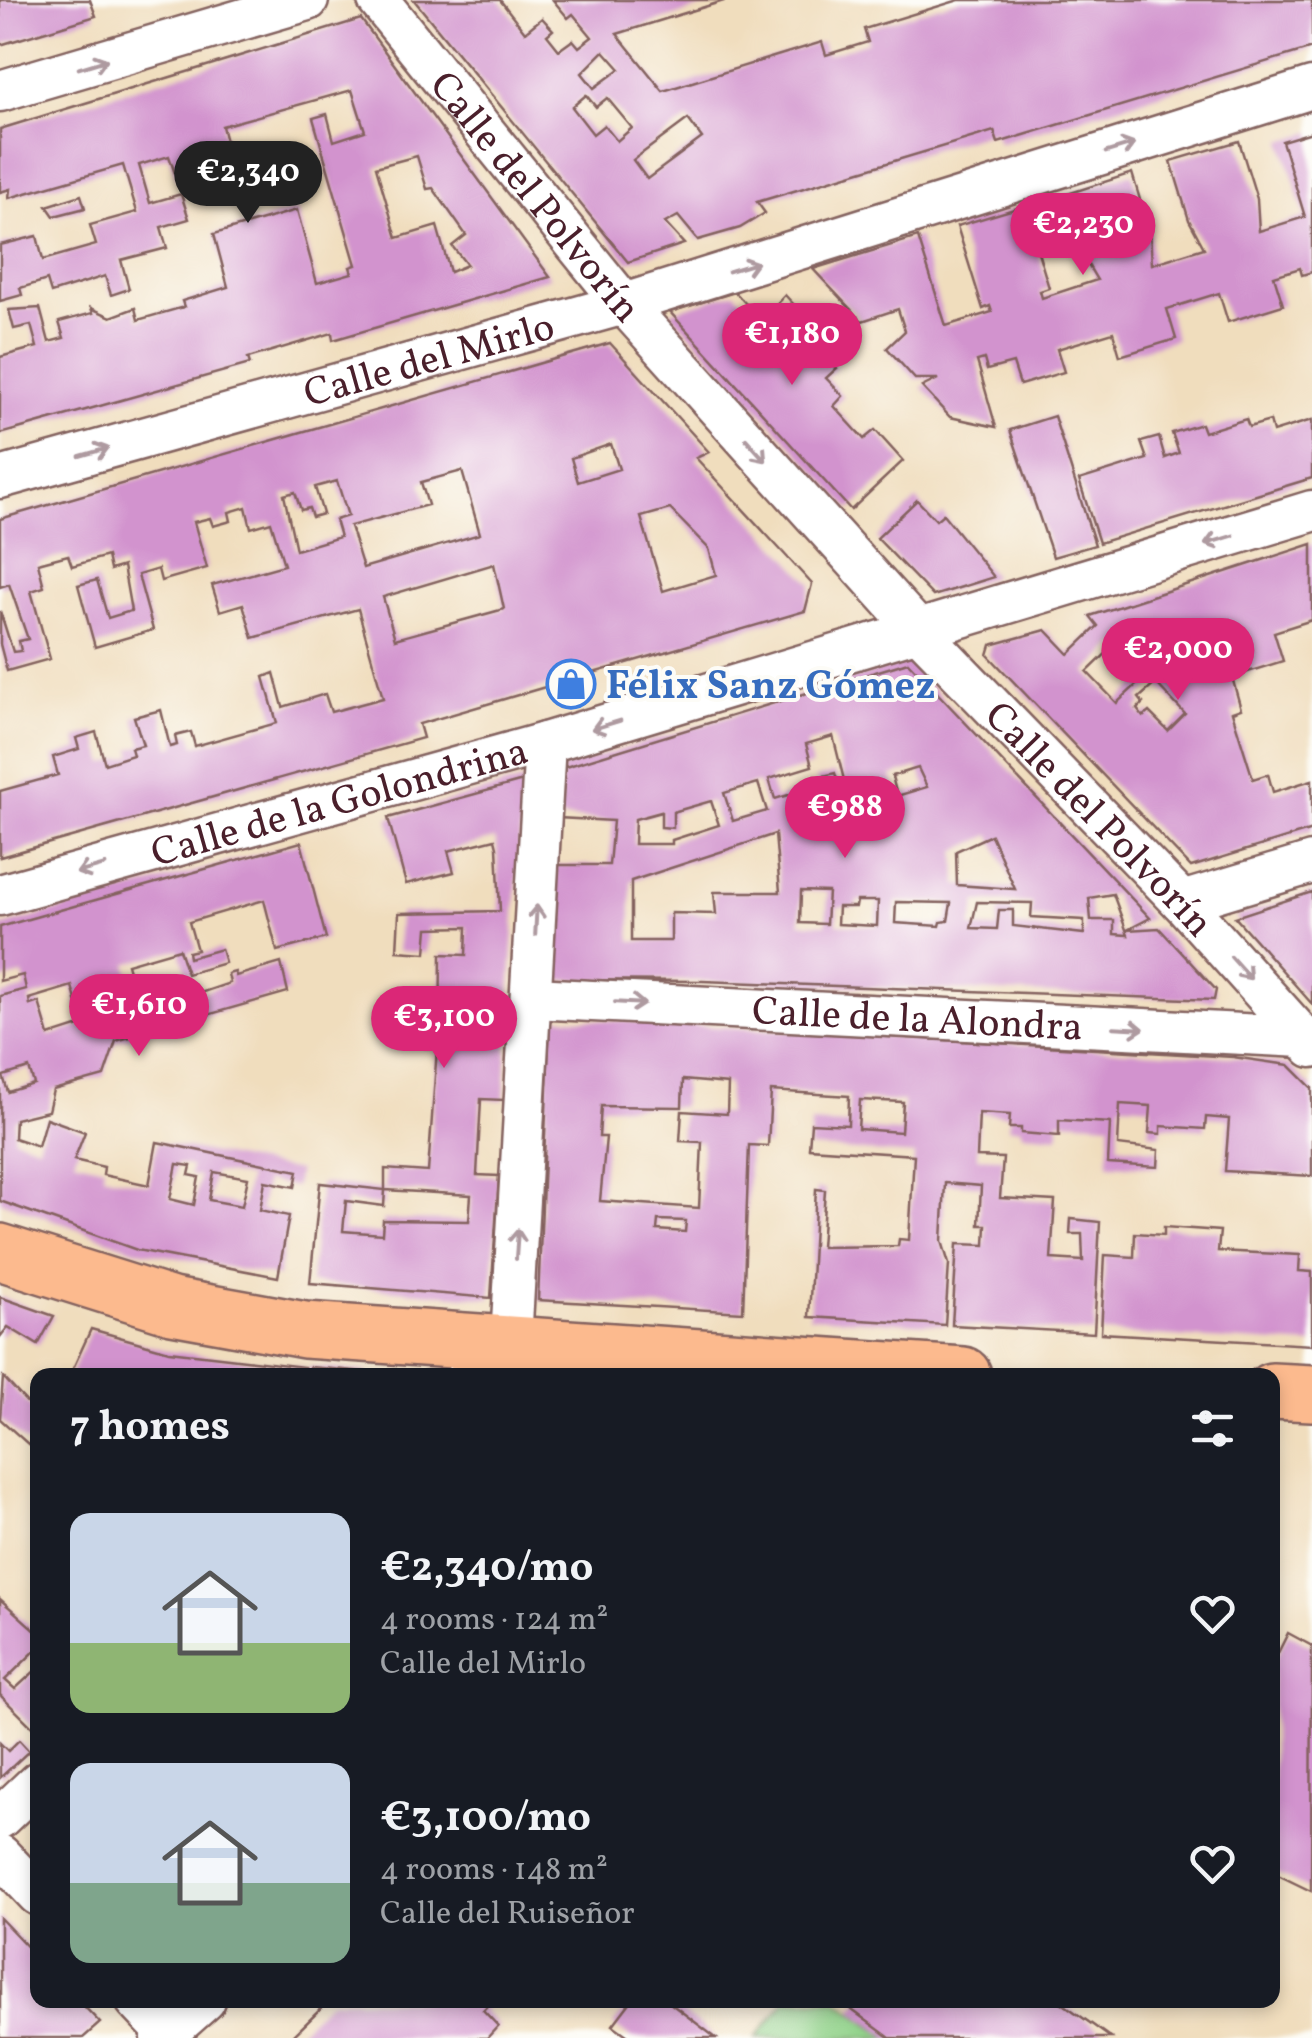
<!DOCTYPE html>
<html lang="en">
<head>
<meta charset="utf-8">
<style>
  body { margin:0; font-family:Vollkorn,serif; background:#242831; color:#f1f3f6; height:100vh; display:flex; flex-direction:column; font-size:38px; white-space:nowrap }
  * { box-sizing:border-box; margin:0 }
  p { font-size:32px; color:#9ea1a6 }
  .icon { flex:none; width:55px; height:55px; fill:none; stroke:currentColor; stroke-width:2; stroke-linecap:round; stroke-linejoin:round }
  .map { position:relative; flex:1; overflow:hidden }
  .side { position:absolute; left:30px; top:1368px; width:1250px; height:640px; display:flex; flex-direction:column; background:#171b24; border-radius:20px; box-shadow:0 5px 15px #0003 }
  .side>* { flex:none }
  .price { position:absolute; translate:-50% -85px; padding:0 22px; border-radius:35px; background:#db2777; color:#fff; font-size:32px; line-height:65px; filter:drop-shadow(0 2px 5px #0008) }
  .price::after { content:''; position:absolute; left:50%; top:60px; width:30px; height:22px; margin-left:-15px; background:inherit; clip-path:polygon(0 0,100% 0,50% 100%) }
  .price.current { background:#222; color:#fff }
  ul { padding:0; list-style:none }
  li { display:flex; align-items:center; gap:30px; height:250px; padding:0 40px }
  li span { display:grid; place-items:center; flex:none; width:280px; height:200px; border-radius:20px; color:#555 }
  li>.icon { margin-inline-start:auto }
  span .icon { width:120px; height:120px; fill:#fffc; stroke-width:1 }
  li b { font-size:42px }
  h2 { display:flex; justify-content:space-between; align-items:center; height:120px; padding:0 40px; font-size:42px }
  .map>svg:first-child { display:block }
  .pitch { fill:#8fd188; stroke:#6c785a; stroke-width:2.5 }
  .building { fill:#d293ce; fill-rule:evenodd }
  .lines { fill:none; stroke-linecap:round; stroke-linejoin:round }
  .street-casing { stroke:#84625e; stroke-width:45 }
  .primary-casing { stroke:#84625e; stroke-width:60 }
  .street { stroke:#fff; stroke-width:40 }
  .primary { stroke:#fcba8e; stroke-width:55 }
  .oneway { stroke:#ae9aa0 }
  .labels { text-anchor:middle; stroke-width:8; stroke-linejoin:round; paint-order:stroke }
  .street-label { font-size:40px; fill:#4a1f2b; stroke:#fdfcf7 }
  .shop-label { font-size:40px; font-weight:bold; fill:#366cbe; stroke:#fdfcf7; text-anchor:start }
</style>
</head>
<body>
<div class="map">
<svg width="1312" height="2038" viewBox="0 0 1312 2038">
  <rect width="100%" height="100%" fill="#fdfcf7"/>
  <filter id="ink" filterUnits="userSpaceOnUse"><feTurbulence type="fractalNoise" baseFrequency=".01" numOctaves="2"/><feDisplacementMap in="SourceGraphic" scale="20" xChannelSelector="R" yChannelSelector="G"/><feConvolveMatrix kernelMatrix="1 2 1 2 8 2 1 2 1" color-interpolation-filters="sRGB"/></filter>
  <filter id="wash" filterUnits="userSpaceOnUse"><feTurbulence type="fractalNoise" baseFrequency=".0048" numOctaves="4" result="noise"/><feDisplacementMap in="SourceGraphic" scale="40" xChannelSelector="R" yChannelSelector="G"/><feGaussianBlur stdDeviation="2.25" result="paint"/><feColorMatrix in="noise" values="0 0 0 0 0 0 0 0 0 0 0 0 0 0 0 0 0 1.4 0 .05"/><feComposite in="paint" operator="in"/></filter>
  <g filter="url(#wash)">
    <rect width="100%" height="100%" fill="#f0ddbd"/>
    <path class="pitch" d="M786 2000H837L890 2038H756Z"/>
    <g id="blocks">
      <g class="building">
        <path d="M0 0H90L96 16 0 45Z"/>
        <path d="M414 0H500L525 32 542 18 553 30 547 35 559 50 573 40 579 47 592 37 573 14 568 18 553 0H727L617 34 663 91 822 42 826 55 868 42 864 29 959 0H1312V48L998 143 994 131 757 202 765 213 740 228 698 240 678 216 665 223 684 244 628 262ZM604 51 620 69 594 88 582 73ZM586 95 596 107 607 98 632 128 617 141 604 125 593 134 572 107ZM688 119 702 138 647 179 633 160Z"/>
        <path d="M361 19 550 277 333 340 332 333 248 358 250 364 0 434V357L37 347 31 325 14 329 9 310 40 308 49 342 64 338 59 322 93 313 91 308 111 317 135 308 138 320 184 307 182 301 228 287 214 234 297 210 317 283 352 273 350 267 356 265 313 118 327 114 334 141 365 131 352 90 222 126 228 150 218 153 223 168 178 182 169 156 139 165 150 203 181 194 189 219 161 227 167 248 121 260 129 289 111 295 105 276 51 293 47 280 20 288 22 295 0 301V245L37 236 43 260 96 245 90 225 137 212 123 165 9 198 10 189 0 192V129ZM417 156 427 189 433 188 466 235 452 246 467 265 450 272 437 226 397 238 376 167Z"/>
        <path d="M1312 132V272L1302 275 1300 268 1274 276 1283 305 1228 322 1219 293 1167 309 1176 339 1120 356 1113 332 1057 349 1064 372 1020 385 1013 363 987 370 984 359 977 361 996 427 950 417 922 387 938 379H915L887 348 905 331 898 309 862 321 813 269 918 237 946 326 992 312 990 306 983 309 957 226 1024 206 1049 288 1040 291 1042 298 1097 280 1081 253 1064 195 1132 173 1150 233 1152 264 1204 248 1189 220 1171 161 1239 141 1257 199 1259 231 1305 217 1282 141Z"/>
        <path d="M269 160 279 194 234 206 223 171Z"/>
        <path d="M81 195 85 208 54 216 47 206Z"/>
        <path d="M735 292 761 320 785 295 832 346 829 358 837 368 826 378 843 396 834 406 864 439 875 430 903 461 851 510 670 312Z"/>
        <path d="M610 343 709 452 696 458 812 584 805 611 419 724 423 738 0 857V791L58 775 53 757 79 749 76 738 96 732 105 764 133 755 131 748 143 745 134 717 161 710 170 747 177 745 175 736 191 732 195 746 277 723 264 677 274 673 283 707 325 694 331 712 383 698 358 609 253 638 243 604 220 611 212 585 284 565 271 522 251 528 246 507 229 512 231 521 213 526 210 518 194 522 207 568 161 581 158 569 138 575 153 630 95 647 78 585 97 580 108 618 131 611 123 566 110 570 107 556 72 566 68 555 38 563 44 587 31 591 50 659 7 671 0 644V611L13 652 21 651 19 641 28 639 9 584 0 587V519ZM611 444 619 469 578 482 571 458ZM462 471 480 534 363 568 350 526 428 505 421 482ZM337 481 348 516 335 520 340 537 296 550 284 495 295 492 301 510 309 508 312 517 323 514 315 487ZM670 509 709 549 716 575 663 591 641 517ZM494 564 504 609 395 639 383 597Z"/>
        <path d="M1054 416 1095 545 1053 557 1010 430Z"/>
        <path d="M1246 419 1249 427 1270 421 1273 432 1312 420V478L1099 543 1079 480 1147 459 1141 442 1159 437 1165 458 1179 453 1172 433 1201 424 1204 432Z"/>
        <path d="M917 500 936 520 943 514 994 577 933 596 877 538Z"/>
        <path d="M1312 544V620L1274 632 1283 661 1232 677 1241 709 1232 712 1253 779 1268 774 1273 792 1312 780V830L1191 867 988 655 991 645 1046 630 1069 654 1098 626 1090 616ZM1118 642 1148 674 1117 703 1087 672ZM1156 683 1185 714 1168 731 1149 712 1143 717 1137 709 1143 703 1139 698Z"/>
        <path d="M908 662 1150 918 1127 930 1159 928 1216 990 1214 1000 702 981 552 980 555 865H609L613 821 558 818 562 768ZM833 736 849 800 844 802 835 773 816 778 818 786 775 799 769 779 812 766 806 744ZM918 768 927 787 897 796 892 776ZM758 783 767 811 733 821 724 793ZM711 801 719 825 672 840V844H634L635 819 661 812V827L673 828V812ZM775 834 780 892H714L716 914 671 913V941H631V881ZM991 835 1015 889 957 885 956 851ZM801 891 828 892 826 924 800 923ZM1113 894 1128 935 1114 934V920H1091L1089 898ZM857 901H878L877 926 837 924 838 907H856ZM896 902 951 903 948 921 941 922 940 926 895 923ZM977 902 1032 903 1031 917 1084 920V934L1013 926V910H999L997 929 971 928Z"/>
        <path d="M523 781 504 1100 481 1099 477 1175 499 1176 491 1298 310 1283 320 1183 385 1190 384 1206 346 1201 343 1231 382 1234 383 1220 469 1221 471 1195 385 1190V1169L428 1172 437 1048H425V1040L440 1041 441 954 466 955 467 927 428 928 426 953 397 951 399 913 500 911 497 847 495 839 448 851 454 872 406 884 388 818Z"/>
        <path d="M301 842 326 938 277 951 264 900 189 922 197 950 188 952 189 958 221 949 225 963 187 974 179 949 127 964 141 1013 230 983 228 974 235 972 236 976 281 963 288 992 116 1041 104 1076 53 1090 48 1111 15 1119 14 1138 38 1146 46 1118 85 1132 74 1160 104 1167 103 1175 149 1185 157 1142 298 1171 295 1187 265 1181 260 1210 289 1216 278 1277 137 1250 0 1201V996L26 989 23 975 0 981V927ZM72 986 83 1025 49 1036 39 1002 30 1005 29 999ZM29 1068 34 1084 8 1092 3 1076ZM177 1164 191 1166 189 1175 199 1177 194 1205 170 1199ZM214 1172 248 1178 242 1206 209 1200Z"/>
        <path d="M1312 892V1004L1235 917Z"/>
        <path d="M550 1017 1233 1057 1289 1065 1312 1088V1176L1225 1171 1229 1119 1206 1117 1205 1129 1161 1126V1134L1149 1133 1151 1106 1120 1104 1118 1145 1159 1150 1158 1167 1108 1164 1110 1123 1059 1120V1136L1021 1133V1128H1009L1010 1115 979 1113 977 1157 1003 1158 1000 1198 1055 1201 1051 1259 1083 1261 1082 1234H1070L1071 1219 1100 1222 1094 1333 952 1325 957 1244 985 1245 986 1225H979L981 1186 945 1183 942 1241 949 1264 945 1325 809 1317 816 1189 825 1190 821 1247 898 1246 899 1239 909 1240 914 1155 809 1148 811 1123 848 1125 849 1096 771 1091 768 1146 749 1145 743 1312 538 1300ZM683 1080 728 1084 727 1114 682 1111 680 1141 702 1142 699 1208 600 1201 606 1137H599L601 1106 682 1107ZM860 1100 903 1102 901 1132 858 1129ZM658 1220 686 1221 685 1232 657 1230Z"/>
        <path d="M1164 1227 1220 1231 1218 1251 1300 1255 1299 1271 1312 1272V1345L1101 1333 1105 1255 1134 1257 1135 1233 1164 1235Z"/>
        <path d="M0 1297 54 1316 38 1345 8 1327 0 1337Z"/>
        <path d="M91 1329 169 1351 304 1367 301 1375H70Z"/>
        <path d="M309 1367 366 1372V1375H305Z"/>
        <path d="M3 1377 34 1410 38 1408V1453L0 1419Z"/>
        <path d="M0 1599 38 1633V1648L5 1680 15 1689 38 1668V1733L0 1695Z"/>
        <path d="M1288 1633 1312 1646 1311 1891 1272 1872V1665Z"/>
        <path d="M19 1740 29 1751 0 1778V1743L8 1751Z"/>
        <path d="M0 1918 38 1958V2000H78L100 2023 83 2038H0Z"/>
        <path d="M330 2000H493L483 2010 498 2026 487 2038H291Z"/>
        <path d="M632 2000H666L716 2038H631L613 2025Z"/>
        <path d="M860 2000H1058L1111 2038H890L852 2010Z"/>
      </g>
    </g>
  </g>
  <g filter="url(#ink)">
    <use href="#blocks" fill-opacity="0" stroke="#84625e" stroke-width="2.5"/>
    <g class="lines">
      <g class="street-casing">
        <g id="street">
          <path id="s1" d="M378 0 624 304 919 631 1182 902 1312 1047"/>
          <path d="M0 91 308 0"/>
          <path id="s2" d="M0 478 624 304 1312 88"/>
          <path id="s3" d="M0 895 545 743 1312 511"/>
          <path d="M1182 902 1312 863"/>
          <path id="s4" d="M533 998 1303 1037"/>
          <path d="M467 1375 511 1341 545 743"/>
          <path d="M0 1818 38 1782"/>
          <path d="M0 1855 38 1895"/>
          <path d="M136 2000 167 2033"/>
          <path d="M162 2038 205 2000"/>
        </g>
      </g>
      <g class="primary-casing">
        <g id="primary">
          <path d="M0 1252 172 1306 305 1330 963 1375"/>
          <path d="M1272 1391 1312 1393"/>
        </g>
      </g>
      <use href="#street" class="street"/>
      <use href="#primary" class="primary"/>
    </g>
    <defs><path id="oneway-shaft" d="M-6 0H5M1.5-3L5.5 0L1.5 3" fill="none" stroke-width="1.6" stroke-linecap="round" stroke-linejoin="round" transform="scale(2.5)"/></defs>
    <g class="oneway">
      <use href="#oneway-shaft" transform="translate(93 64) rotate(-17)"/>
      <use href="#oneway-shaft" transform="translate(1120 148) rotate(-17)"/>
      <use href="#oneway-shaft" transform="translate(743 267) rotate(-17)"/>
      <use href="#oneway-shaft" transform="translate(756 450) rotate(48)"/>
      <use href="#oneway-shaft" transform="translate(94 452) rotate(-16)"/>
      <use href="#oneway-shaft" transform="translate(1219 540) rotate(163)"/>
      <use href="#oneway-shaft" transform="translate(606 725) rotate(163)"/>
      <use href="#oneway-shaft" transform="translate(91 869) rotate(164)"/>
      <use href="#oneway-shaft" transform="translate(536 920) rotate(-87)"/>
      <use href="#oneway-shaft" transform="translate(1241 968) rotate(48)"/>
      <use href="#oneway-shaft" transform="translate(630 1003) rotate(3)"/>
      <use href="#oneway-shaft" transform="translate(1129 1028) rotate(3)"/>
      <use href="#oneway-shaft" transform="translate(517 1244) rotate(-86)"/>
    </g>
  </g>
  <defs>
    <g id="shop-ring" transform="scale(2.5)"><circle r="9.5" fill="#fdfcf7" stroke="#3f7fe0" stroke-width="1.5"/><path d="M-5-2.5h2.3a2.7 3.5 0 0 1 5.4 0H5L5.5 6h-11ZM-1.5-2.5h3a1.5 2.3 0 0 0-3 0Z" fill="#3f7fe0"/></g>
  </defs>
  <g fill-rule="evenodd">
    <use href="#shop-ring" x="571" y="684"/>
  </g>
  <g class="labels">
    <g class="street-label">
      <text dy="14" stroke="none"><textPath href="#s1" startOffset="252">Calle del Polvorín</textPath></text>
      <text dy="14" stroke="none"><textPath href="#s2" startOffset="445">Calle del Mirlo</textPath></text>
      <text dy="14" stroke="none"><textPath href="#s3" startOffset="352">Calle de la Golondrina</textPath></text>
      <text dy="14" stroke="none"><textPath href="#s1" startOffset="1092">Calle del Polvorín</textPath></text>
      <text dy="14" stroke="none"><textPath href="#s4" startOffset="385">Calle de la Alondra</textPath></text>
    </g>
    <g class="shop-label">
      <text x="606" y="698">Félix Sanz Gómez</text>
    </g>
  </g>
</svg>
<b class="price current" style="left:248px;top:226px">€2,340</b>
<b class="price" style="left:1083px;top:278px">€2,230</b>
<b class="price" style="left:792px;top:388px">€1,180</b>
<b class="price" style="left:1178px;top:703px">€2,000</b>
<b class="price" style="left:845px;top:861px">€988</b>
<b class="price" style="left:139px;top:1059px">€1,610</b>
<b class="price" style="left:444px;top:1071px">€3,100</b>
<section class="side">
<h2>7 homes<svg class="icon" aria-label="filters" viewBox="0 0 24 24"><path d="M4 7h16M4 17h16"/><circle cx="9" cy="7" r="2"/><circle cx="15" cy="17" r="2"/></svg></h2>
<ul>
<li><span style="background:linear-gradient(#c9d6e8 65%,#8fb573 0)"><svg class="icon" aria-label="home" viewBox="0 0 24 24"><path d="M3 11l9-7 9 7M6 9v11h12V9"/></svg></span><div><b>€2,340/mo</b><p>4 rooms · 124 m²</p><p>Calle del Mirlo</p></div><svg class="icon" aria-label="heart" viewBox="0 0 24 24"><path d="M12 20l-8-8c-3-5 5-10 8-4 3-6 11-1 8 4z"/></svg></li>
<li><span style="background:linear-gradient(#c9d6e8 60%,#7fa58c 0)"><svg class="icon" aria-label="home" viewBox="0 0 24 24"><path d="M3 11l9-7 9 7M6 9v11h12V9"/></svg></span><div><b>€3,100/mo</b><p>4 rooms · 148 m²</p><p>Calle del Ruiseñor</p></div><svg class="icon" aria-label="heart" viewBox="0 0 24 24"><path d="M12 20l-8-8c-3-5 5-10 8-4 3-6 11-1 8 4z"/></svg></li>
</ul>
</section>
</div>
</body>
</html>
